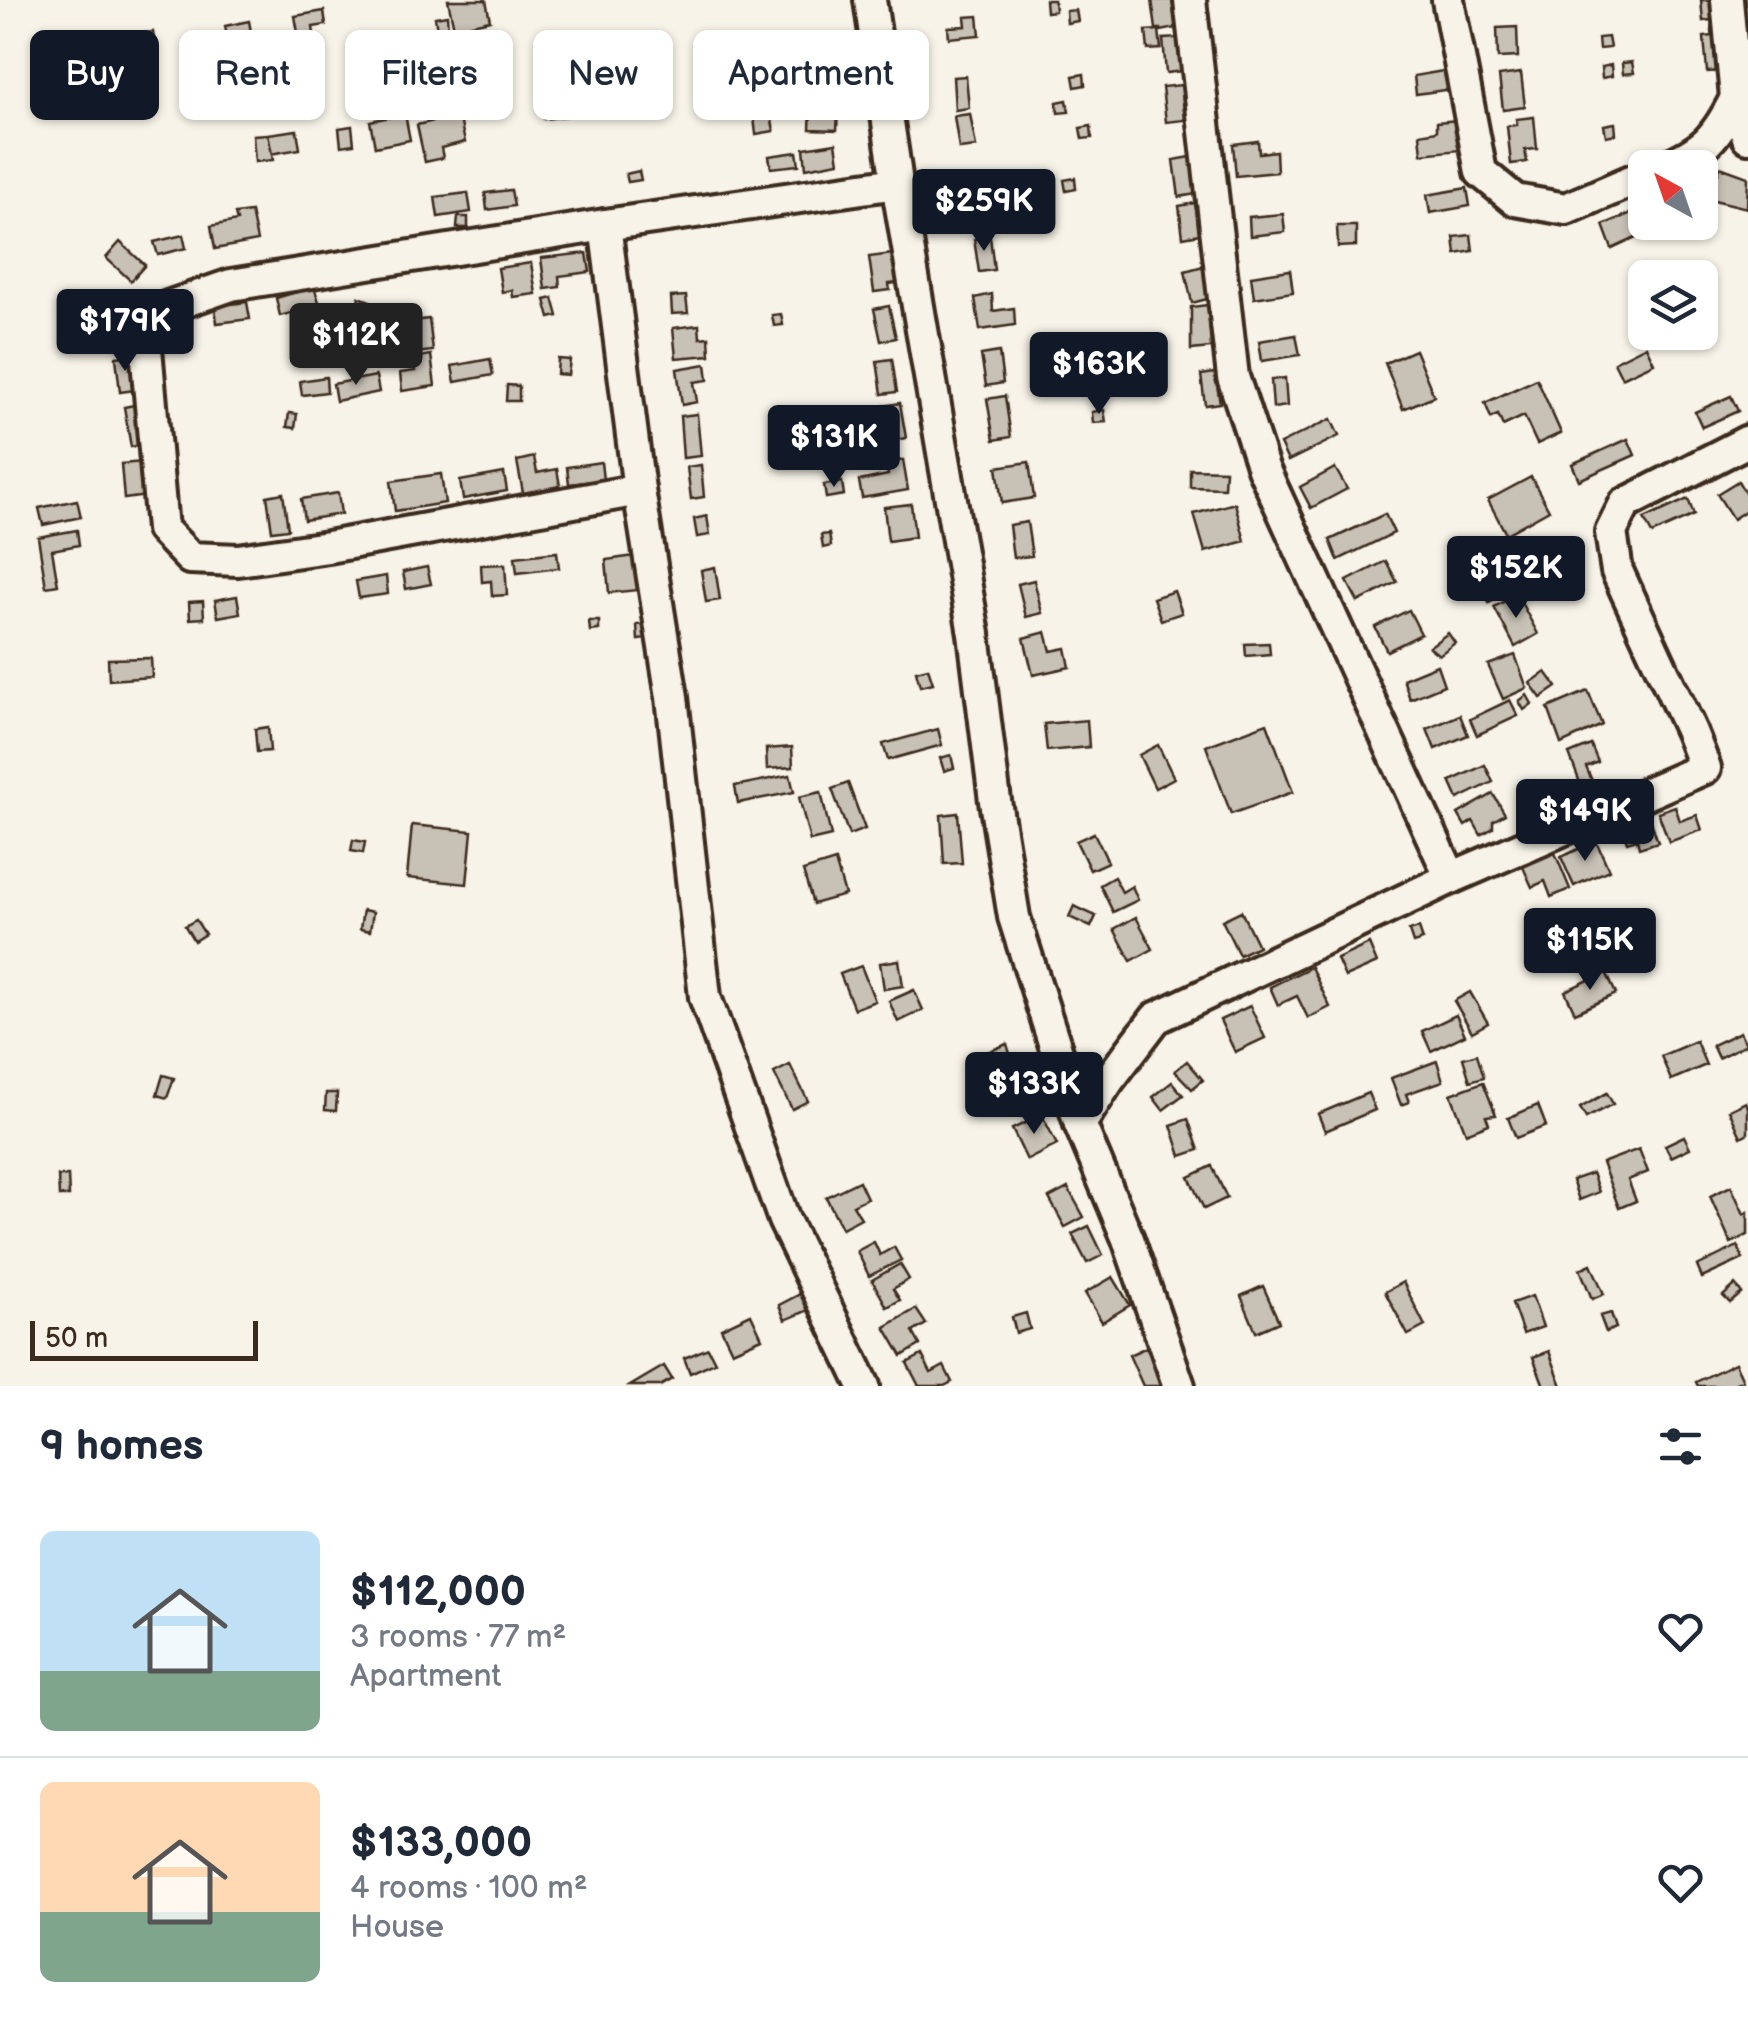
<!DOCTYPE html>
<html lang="en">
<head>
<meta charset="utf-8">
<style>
  body { margin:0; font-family:"Balsamiq Sans",sans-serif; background:#f6f6f7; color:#1f2937; height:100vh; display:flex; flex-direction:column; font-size:38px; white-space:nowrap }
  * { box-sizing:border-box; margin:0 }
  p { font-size:32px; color:#747a83 }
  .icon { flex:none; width:55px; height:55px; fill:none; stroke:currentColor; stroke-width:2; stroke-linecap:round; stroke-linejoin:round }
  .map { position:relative; height:1386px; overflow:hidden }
  .panel { display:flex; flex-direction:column; background:#fff; flex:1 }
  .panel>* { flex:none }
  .banner { position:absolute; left:30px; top:30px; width:1000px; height:90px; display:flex; gap:20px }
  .needle { width:65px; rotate:320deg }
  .controls { position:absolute; left:1628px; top:150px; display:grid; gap:20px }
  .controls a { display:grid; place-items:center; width:90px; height:90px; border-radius:15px; background:#fff; box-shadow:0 2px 8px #0004; font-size:50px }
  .scale { position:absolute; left:30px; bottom:25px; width:228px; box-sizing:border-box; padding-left:10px; border:5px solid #3b2a1e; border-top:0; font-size:28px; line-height:35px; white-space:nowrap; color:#3b2a1e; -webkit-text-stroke:8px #f7f3e8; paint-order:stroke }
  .price { position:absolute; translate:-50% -85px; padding:0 22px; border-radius:10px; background:#111827; color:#fff; font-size:32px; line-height:65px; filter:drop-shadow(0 2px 5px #0008) }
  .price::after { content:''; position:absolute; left:50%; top:60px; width:30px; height:22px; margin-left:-15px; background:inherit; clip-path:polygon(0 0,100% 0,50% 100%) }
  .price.current { background:#222; color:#fff }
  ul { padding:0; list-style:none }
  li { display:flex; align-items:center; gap:30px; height:250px; padding:0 40px }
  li+li { border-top:2px solid #e0e1e3 }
  li span { display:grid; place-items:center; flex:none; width:280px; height:200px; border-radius:15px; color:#555 }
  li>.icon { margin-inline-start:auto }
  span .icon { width:120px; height:120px; fill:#fffc; stroke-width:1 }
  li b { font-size:42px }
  h2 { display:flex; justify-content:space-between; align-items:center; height:120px; padding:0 40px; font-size:42px }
  .tag { padding:0 35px; border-radius:15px; background:#fff; box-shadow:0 2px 8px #0004; font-size:35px; line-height:90px }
  .tag.current { background:#111827; color:#fff }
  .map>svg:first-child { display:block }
  .building { fill:#c8c1b6; stroke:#3b2a1e; stroke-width:2.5 }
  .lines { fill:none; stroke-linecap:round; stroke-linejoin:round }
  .minor-casing { stroke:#3b2a1e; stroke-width:38 }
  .minor { stroke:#f7f3e8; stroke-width:30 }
</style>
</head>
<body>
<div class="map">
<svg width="1748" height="1386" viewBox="0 0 1748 1386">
  <rect width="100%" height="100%" fill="#f7f3e8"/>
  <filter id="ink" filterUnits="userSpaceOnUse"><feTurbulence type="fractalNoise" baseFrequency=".01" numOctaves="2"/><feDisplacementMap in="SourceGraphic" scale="20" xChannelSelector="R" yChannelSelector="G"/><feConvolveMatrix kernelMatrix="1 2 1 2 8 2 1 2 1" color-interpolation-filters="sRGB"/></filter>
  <g filter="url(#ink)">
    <g class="building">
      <path d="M448 0H486L490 20 454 28Z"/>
      <path d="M1045 0H1054L1055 11 1046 12Z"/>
      <path d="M1152 0H1172L1176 28 1161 31V29H1156Z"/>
      <path d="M1701 0H1717L1719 19 1703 21Z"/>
      <path d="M1076 10 1078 21 1067 23 1066 11Z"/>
      <path d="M324 11 326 25 313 27 316 47 301 50 295 16Z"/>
      <path d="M447 15 448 28 437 30 435 17Z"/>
      <path d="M978 16 980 35 949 38 948 27 966 26 965 17Z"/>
      <path d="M249 21 254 49 230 54 225 26Z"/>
      <path d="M1517 27 1518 57 1498 58 1497 28Z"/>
      <path d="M1159 30 1161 49 1148 50 1146 31Z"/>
      <path d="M153 32 156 54 107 61 104 38Z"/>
      <path d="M1722 35 1725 71 1707 72 1704 37Z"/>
      <path d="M1608 37 1610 48 1599 49 1598 38Z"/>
      <path d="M1180 38 1183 71 1166 73 1163 39Z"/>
      <path d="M74 59 87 66 77 82 65 75Z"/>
      <path d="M1632 62 1634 73 1623 74 1622 63Z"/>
      <path d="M612 64 614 75 603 77 601 67Z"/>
      <path d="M1611 65 1612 76 1602 78 1601 67Z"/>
      <path d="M1449 70 1452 89 1416 94 1414 76Z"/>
      <path d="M1521 73 1525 107 1503 110 1499 76Z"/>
      <path d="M1084 74 1085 85 1075 87 1073 76Z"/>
      <path d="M966 76 969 108 955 110 953 77Z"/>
      <path d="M1181 85 1185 120 1166 122 1162 87Z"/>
      <path d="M573 90 575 115 544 119 541 94Z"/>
      <path d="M1067 100 1069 112 1058 113 1057 102Z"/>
      <path d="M811 108 838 109 837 130 810 129Z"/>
      <path d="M405 114 410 140 375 147 370 121Z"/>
      <path d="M970 114 976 147 959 149 954 116Z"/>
      <path d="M459 115 465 142 441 148 443 158 425 162 417 125Z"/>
      <path d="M771 115 774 131 756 134 754 118Z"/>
      <path d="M1534 117 1537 149 1525 150 1527 162 1511 164 1507 126 1517 125 1516 119Z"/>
      <path d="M1458 120 1461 150 1422 154 1420 134 1437 131V122Z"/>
      <path d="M1615 123 1616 134 1606 136 1604 125Z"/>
      <path d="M352 126 354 144 341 146 339 128Z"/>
      <path d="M1091 126 1092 138 1082 139 1080 128Z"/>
      <path d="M297 130 300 149 270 154 268 134Z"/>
      <path d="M268 134 273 160 255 162 253 135Z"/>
      <path d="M1258 141 1259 153 1276 151 1277 172 1236 176 1233 144Z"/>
      <path d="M836 143 839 162 806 168 804 148Z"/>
      <path d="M797 152 799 165 771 168 769 156Z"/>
      <path d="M1191 157 1196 194 1179 197 1174 160Z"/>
      <path d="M1720 167 1748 177 1747 208 1710 199Z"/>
      <path d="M639 171 641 180 628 182 626 174Z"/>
      <path d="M1075 178 1076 189 1066 191 1064 180Z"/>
      <path d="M984 183 987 218 968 219 965 185Z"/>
      <path d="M1467 188 1470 206 1430 213 1427 195Z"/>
      <path d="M511 190 514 206 487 210 485 193Z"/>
      <path d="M468 193 471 212 438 217 435 197Z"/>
      <path d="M1195 203 1200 234 1183 237 1179 206Z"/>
      <path d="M1641 209 1649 232 1612 249 1603 225Z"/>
      <path d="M251 212 257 241 215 249 211 226 237 221 235 214Z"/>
      <path d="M1283 214 1285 232 1250 236 1249 217Z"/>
      <path d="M458 217H468V228H457Z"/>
      <path d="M1337 226H1356V246L1338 247Z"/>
      <path d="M183 235 186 248 158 255 154 242Z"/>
      <path d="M1471 235 1473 251 1456 254 1454 237Z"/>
      <path d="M990 236 994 270 979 272 974 239Z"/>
      <path d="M120 242 145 265 131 281 106 258Z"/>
      <path d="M587 253 590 272 559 276 560 287 545 289 541 258Z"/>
      <path d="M893 254 897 283 889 284 890 290 874 292 869 257Z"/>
      <path d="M531 263 536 294 513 297 512 290 502 292 498 268Z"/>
      <path d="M1203 266 1207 299 1192 303 1185 271Z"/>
      <path d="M1290 270 1293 292 1254 298 1251 276Z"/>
      <path d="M314 287 320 305 280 316 276 298Z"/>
      <path d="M992 294 993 311 1014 308 1015 325 980 330 975 298Z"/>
      <path d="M686 296 688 313 672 314 671 297Z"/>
      <path d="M359 297 370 301 367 309 357 305Z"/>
      <path d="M553 298 558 316 550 318 545 300Z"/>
      <path d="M247 302 250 319 217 323 215 306Z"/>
      <path d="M1208 305 1211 348 1191 350V307Z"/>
      <path d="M889 306 896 338 881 341 874 309Z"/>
      <path d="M125 311 130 339 111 343 105 314Z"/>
      <path d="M781 314 783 325 774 326 772 315Z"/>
      <path d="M429 319 433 351 415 353 412 321Z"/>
      <path d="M699 325 700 338 709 337 710 355 676 358 673 328Z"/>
      <path d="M1095 334 1097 342 1085 344 1084 335Z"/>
      <path d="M1296 335 1300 355 1262 361 1259 341Z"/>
      <path d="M1115 342 1117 358 1110 359 1108 343Z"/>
      <path d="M1646 346 1654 363 1622 378 1614 362Z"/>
      <path d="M1415 350 1434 396 1403 409 1385 363Z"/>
      <path d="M999 352 1003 383 986 386 981 355Z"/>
      <path d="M130 355 135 390 120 392 116 357Z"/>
      <path d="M431 355 435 386 402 391 400 373 415 371 414 358Z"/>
      <path d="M490 359 493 375 455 382 452 366Z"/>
      <path d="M558 359 570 360 568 375 557 374Z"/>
      <path d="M892 359 897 392 882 394 877 361Z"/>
      <path d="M706 364 708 380 694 382 697 402 682 405 677 369Z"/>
      <path d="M1215 373 1220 403 1205 405 1201 375Z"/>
      <path d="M376 376 379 392 336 401 333 384Z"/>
      <path d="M326 377 327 392 302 395 300 381Z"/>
      <path d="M1285 378 1287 406 1273 408 1271 380Z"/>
      <path d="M1537 379 1561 433 1537 444 1524 416 1503 426 1498 415 1491 418 1485 403Z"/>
      <path d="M507 385 519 386V401H506Z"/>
      <path d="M1005 396 1011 437 994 440 987 399Z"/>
      <path d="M1731 396 1738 411 1702 427 1695 412Z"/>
      <path d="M900 403 906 438 890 441 883 406Z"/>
      <path d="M139 404 146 444 131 447 124 407Z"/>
      <path d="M1104 410 1106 422 1093 423 1092 412Z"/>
      <path d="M289 413 297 414 295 428 287 427Z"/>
      <path d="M697 414 701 456 683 458 680 416Z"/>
      <path d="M1331 419 1339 436 1288 461 1280 444Z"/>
      <path d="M1628 439 1635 455 1579 480 1572 464Z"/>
      <path d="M534 457 537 473 557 469 560 486 523 493 517 461Z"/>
      <path d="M903 460 908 490 862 498 859 481 888 475 886 463Z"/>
      <path d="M143 462 147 496 124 499 121 464Z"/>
      <path d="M601 462 603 480 569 484 567 467Z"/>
      <path d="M1029 462 1034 498 1002 503 997 467Z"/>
      <path d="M701 465 704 497 691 499 687 467Z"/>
      <path d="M1335 468 1347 489 1311 508 1300 487Z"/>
      <path d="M1190 469 1225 470 1224 488 1190 487Z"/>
      <path d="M504 473 507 491 463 499 460 481Z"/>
      <path d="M441 474 445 503 395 511 391 481Z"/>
      <path d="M1531 477 1549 510 1506 534 1488 500Z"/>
      <path d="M1738 481 1748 498V509L1733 519 1717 494Z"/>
      <path d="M842 482 844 495 826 498 824 485Z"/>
      <path d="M283 493 288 529 272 531 267 496Z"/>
      <path d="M338 493 341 514 304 520 301 499Z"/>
      <path d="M1688 499 1694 515 1652 534 1644 519Z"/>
      <path d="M77 500 81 517 43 525 39 508Z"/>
      <path d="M1235 503 1245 541 1205 552 1194 514Z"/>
      <path d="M911 504 915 537 888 541 884 507Z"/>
      <path d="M1385 514 1394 533 1338 560 1330 540Z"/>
      <path d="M707 516 710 535 697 537 694 519Z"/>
      <path d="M1027 522 1032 556 1013 558 1009 525Z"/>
      <path d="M77 530 79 545 52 550 58 585 46 587 38 537Z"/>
      <path d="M829 534 831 546 823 548 821 535Z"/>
      <path d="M557 552 559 568 517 573 515 557Z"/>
      <path d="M635 556 638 590 609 593 606 560Z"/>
      <path d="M1386 561 1397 582 1358 602 1347 581Z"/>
      <path d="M505 564 507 595 492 596 491 581 482 582 481 565Z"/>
      <path d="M1494 564 1506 594 1489 603 1476 572Z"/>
      <path d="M427 567 431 584 406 589 403 572Z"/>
      <path d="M715 567 720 600 706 602 701 570Z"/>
      <path d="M386 576 388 594 359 598 356 581Z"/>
      <path d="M1034 580 1042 613 1026 617 1018 584Z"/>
      <path d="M1174 591 1182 613 1161 620 1153 598Z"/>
      <path d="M1517 595 1538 634 1515 647 1494 607Z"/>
      <path d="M237 596 240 613 218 617 215 600Z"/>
      <path d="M203 601 204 618 190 619 189 602Z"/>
      <path d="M1409 610 1421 634 1387 651 1375 627Z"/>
      <path d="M589 621H599V630L590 631Z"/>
      <path d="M646 624 647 639 638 640 637 625Z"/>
      <path d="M1046 632 1051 651 1066 648 1070 667 1033 675 1024 638Z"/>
      <path d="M1448 633 1455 643 1439 655 1429 647Z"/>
      <path d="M1269 643 1270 654 1246 656 1245 644Z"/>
      <path d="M1515 655 1527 688 1503 699 1488 665Z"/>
      <path d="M151 658 152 677 109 680 108 659Z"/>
      <path d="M1437 665 1444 685 1410 699 1403 679Z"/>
      <path d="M928 668 933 683 920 686 916 671Z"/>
      <path d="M1546 672 1557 687 1541 698 1530 683Z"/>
      <path d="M1588 691 1602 725 1561 744 1548 708Z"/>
      <path d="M1527 695 1532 704 1524 710 1519 701Z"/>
      <path d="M1510 700 1518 716 1477 735 1470 719Z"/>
      <path d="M1460 715 1468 735 1435 749 1427 729Z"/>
      <path d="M1087 720 1089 747 1047 751 1044 724Z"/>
      <path d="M1267 723 1293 792 1231 814 1206 746Z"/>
      <path d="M268 727 270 751 257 752 255 729Z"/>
      <path d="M938 729 942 745 888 760 883 744Z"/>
      <path d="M1158 745 1174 778 1155 788 1139 755Z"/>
      <path d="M1591 745 1598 762 1586 767 1593 783 1582 788 1569 754Z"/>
      <path d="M792 747 793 767 767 769 766 749Z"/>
      <path d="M951 755 954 768 944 771 940 758Z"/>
      <path d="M1485 765 1493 782 1458 799 1450 781Z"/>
      <path d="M790 775 794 792 738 803 735 786Z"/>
      <path d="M848 783 865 829 849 835 832 789Z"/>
      <path d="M821 792 831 836 810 841 799 797Z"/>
      <path d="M1493 794 1505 814 1493 821V828L1481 835 1473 821 1465 826 1458 814Z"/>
      <path d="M1675 806 1680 821 1697 815 1702 830 1669 842 1658 812Z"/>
      <path d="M958 813 962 863 944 864 941 815Z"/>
      <path d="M1649 815 1658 842 1639 848 1637 839 1627 842 1621 825Z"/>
      <path d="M412 825 472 831 467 884 407 878Z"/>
      <path d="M1094 833 1108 862 1090 870 1076 841Z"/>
      <path d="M353 840 365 842 363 853 351 851Z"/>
      <path d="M1596 841 1609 870 1574 886 1561 857Z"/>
      <path d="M1555 853 1570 889 1551 897 1545 881 1532 887 1523 867Z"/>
      <path d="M835 861 845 895 813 904 803 871Z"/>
      <path d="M1114 877 1122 892 1132 886 1138 900 1113 912 1100 885Z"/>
      <path d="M1074 906 1096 916 1091 927 1069 917Z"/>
      <path d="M363 910 373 912 370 931 360 929Z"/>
      <path d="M1241 911 1258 946 1239 955 1222 920Z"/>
      <path d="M1136 917 1153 949 1131 961 1114 929Z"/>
      <path d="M196 920 205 934 194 941 185 926Z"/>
      <path d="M1419 928 1423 940 1413 943 1409 931Z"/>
      <path d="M1369 944 1377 963 1345 977 1337 959Z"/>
      <path d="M899 960 903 986 884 989 880 963Z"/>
      <path d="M861 966 875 1001 854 1009 840 974Z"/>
      <path d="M1311 967 1330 1007 1308 1018 1297 996 1278 1005 1270 987Z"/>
      <path d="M1606 972 1616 994 1575 1013 1565 991Z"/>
      <path d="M914 990 923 1010 898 1022 889 1001Z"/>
      <path d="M1470 992 1488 1023 1472 1032 1454 1001Z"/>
      <path d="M1250 1006 1265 1038 1235 1052 1220 1020Z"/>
      <path d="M1456 1015 1465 1035 1431 1051 1422 1031Z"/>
      <path d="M1740 1032 1746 1044 1718 1058 1712 1045Z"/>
      <path d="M1696 1041 1706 1065 1671 1080 1661 1056Z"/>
      <path d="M1007 1044 1011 1057 973 1072 968 1060Z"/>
      <path d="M1477 1054 1484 1077 1470 1081 1463 1058Z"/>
      <path d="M1187 1061 1203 1080 1192 1089 1175 1071Z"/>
      <path d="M1437 1061 1443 1081 1406 1094 1409 1102 1401 1105 1391 1078Z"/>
      <path d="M790 1065 808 1101 792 1109 774 1073Z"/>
      <path d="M1012 1073 1032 1103 1014 1114 995 1084Z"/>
      <path d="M163 1075 174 1078 167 1098 157 1095Z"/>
      <path d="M1172 1082 1183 1095 1163 1110 1153 1097Z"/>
      <path d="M1483 1082 1496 1115 1486 1116 1489 1124 1466 1133 1451 1094Z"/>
      <path d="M326 1093H337L336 1111 325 1110Z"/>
      <path d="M1368 1093 1375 1110 1325 1131 1318 1114Z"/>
      <path d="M1607 1093 1613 1104 1586 1118 1580 1108Z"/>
      <path d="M1746 1102 1748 1107V1133L1741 1137 1729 1110Z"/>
      <path d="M1538 1105 1546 1126 1516 1138 1508 1118Z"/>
      <path d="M1042 1115 1057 1145 1027 1160 1012 1129Z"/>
      <path d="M1188 1119 1199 1150 1181 1156 1171 1125Z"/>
      <path d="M1684 1136 1690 1148 1671 1157 1665 1145Z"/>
      <path d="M1639 1149 1648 1172 1628 1180 1636 1201 1619 1208 1602 1163Z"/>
      <path d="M1212 1166 1227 1198 1204 1209 1189 1177Z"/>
      <path d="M1592 1173 1599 1192 1579 1200 1572 1180Z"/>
      <path d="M58 1176H68L69 1196H59Z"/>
      <path d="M859 1181 867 1198 853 1205 861 1218 842 1228 826 1197Z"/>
      <path d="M1731 1186 1744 1214 1748 1212V1235L1731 1243 1710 1196Z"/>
      <path d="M1068 1188 1084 1217 1065 1227 1049 1198Z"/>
      <path d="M1089 1226 1103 1255 1087 1263 1072 1234Z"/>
      <path d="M874 1242 880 1255 894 1247 901 1260 869 1276 857 1251Z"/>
      <path d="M1738 1246 1743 1259 1702 1278 1697 1266Z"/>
      <path d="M900 1264 909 1279 893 1289 900 1300 887 1307 872 1280Z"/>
      <path d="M1591 1264 1604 1294 1592 1299 1580 1269Z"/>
      <path d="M1113 1277 1130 1305 1102 1322 1085 1293Z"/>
      <path d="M1403 1282 1425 1326 1408 1335 1385 1292Z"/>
      <path d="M1735 1285 1742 1293 1730 1303 1723 1296Z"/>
      <path d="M1263 1286 1279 1322 1256 1332 1241 1296Z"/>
      <path d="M806 1291 816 1307 785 1320 779 1305Z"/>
      <path d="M1532 1296 1543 1327 1523 1334 1512 1303Z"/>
      <path d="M916 1309 926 1324 913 1332 920 1345 902 1356 885 1327Z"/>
      <path d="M1026 1313 1030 1329 1016 1333 1012 1317Z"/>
      <path d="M1611 1313 1616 1328 1606 1332 1600 1316Z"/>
      <path d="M751 1314 762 1338 732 1351 721 1328Z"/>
      <path d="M1149 1346 1166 1385 1164 1386H1143L1129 1355Z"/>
      <path d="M708 1348 715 1362 690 1373 684 1358Z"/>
      <path d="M1549 1351 1562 1386H1544L1533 1357Z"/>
      <path d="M922 1355 931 1373 944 1366 952 1382 944 1386H919L907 1363Z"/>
      <path d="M1735 1363 1743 1380 1730 1386H1698L1696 1382Z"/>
      <path d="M664 1366 672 1379 660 1386H630Z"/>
    </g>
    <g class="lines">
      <g class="minor-casing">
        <g id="minor">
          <path d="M870 0 897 183 974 634 995 801 1014 917 1080 1124 1128 1239 1179 1386"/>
          <path d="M1190 0 1233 377 1263 468 1451 878"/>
          <path d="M1448 0 1481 172 1515 200 1566 209 1645 175"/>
          <path d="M1727 0 1736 98 1748 137"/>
          <path d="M1663 168C1705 150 1716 138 1736 98"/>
          <path d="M605 225 231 285 168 307 145 337 162 529 190 558 238 560 328 547 639 490"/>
          <path d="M1080 1124 1108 1081 1156 1018 1451 878 1705 768 1691 732 1617 571 1611 532 1625 504 1748 441"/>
          <path d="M864 1386 784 1220 705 997 672 697 639 490 605 225 897 183"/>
        </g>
      </g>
      <use href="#minor" class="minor"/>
    </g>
  </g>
</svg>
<div class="controls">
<a><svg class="needle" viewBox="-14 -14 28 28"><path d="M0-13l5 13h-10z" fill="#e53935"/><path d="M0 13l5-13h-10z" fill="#747a83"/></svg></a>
<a><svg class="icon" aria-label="layers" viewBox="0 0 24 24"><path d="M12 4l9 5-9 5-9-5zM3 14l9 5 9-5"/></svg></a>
</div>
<div class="scale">50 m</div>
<b class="price" style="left:984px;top:254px">$259K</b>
<b class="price" style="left:125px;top:374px">$179K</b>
<b class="price current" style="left:356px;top:388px">$112K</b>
<b class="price" style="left:1099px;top:417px">$163K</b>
<b class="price" style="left:834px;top:490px">$131K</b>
<b class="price" style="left:1516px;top:621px">$152K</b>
<b class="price" style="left:1585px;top:864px">$149K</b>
<b class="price" style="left:1590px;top:993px">$115K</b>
<b class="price" style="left:1034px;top:1137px">$133K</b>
<div class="banner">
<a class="tag current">Buy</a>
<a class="tag">Rent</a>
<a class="tag">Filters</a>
<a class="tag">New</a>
<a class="tag">Apartment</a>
</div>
</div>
<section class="panel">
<h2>9 homes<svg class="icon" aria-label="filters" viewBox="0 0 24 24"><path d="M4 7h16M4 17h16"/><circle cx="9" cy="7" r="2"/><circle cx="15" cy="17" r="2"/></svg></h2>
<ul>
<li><span style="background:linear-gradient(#bfe0f5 70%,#7fa58c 0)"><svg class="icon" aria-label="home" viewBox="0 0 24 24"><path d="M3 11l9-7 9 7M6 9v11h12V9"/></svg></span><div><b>$112,000</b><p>3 rooms · 77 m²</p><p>Apartment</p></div><svg class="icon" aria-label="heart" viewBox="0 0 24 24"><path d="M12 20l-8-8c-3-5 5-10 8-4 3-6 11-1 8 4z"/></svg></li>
<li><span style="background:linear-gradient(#ffd9b3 65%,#7fa58c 0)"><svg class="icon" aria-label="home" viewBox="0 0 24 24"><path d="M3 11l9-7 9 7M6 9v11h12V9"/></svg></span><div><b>$133,000</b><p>4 rooms · 100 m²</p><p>House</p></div><svg class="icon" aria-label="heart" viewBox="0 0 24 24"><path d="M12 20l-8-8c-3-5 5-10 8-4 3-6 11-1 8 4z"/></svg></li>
</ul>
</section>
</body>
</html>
